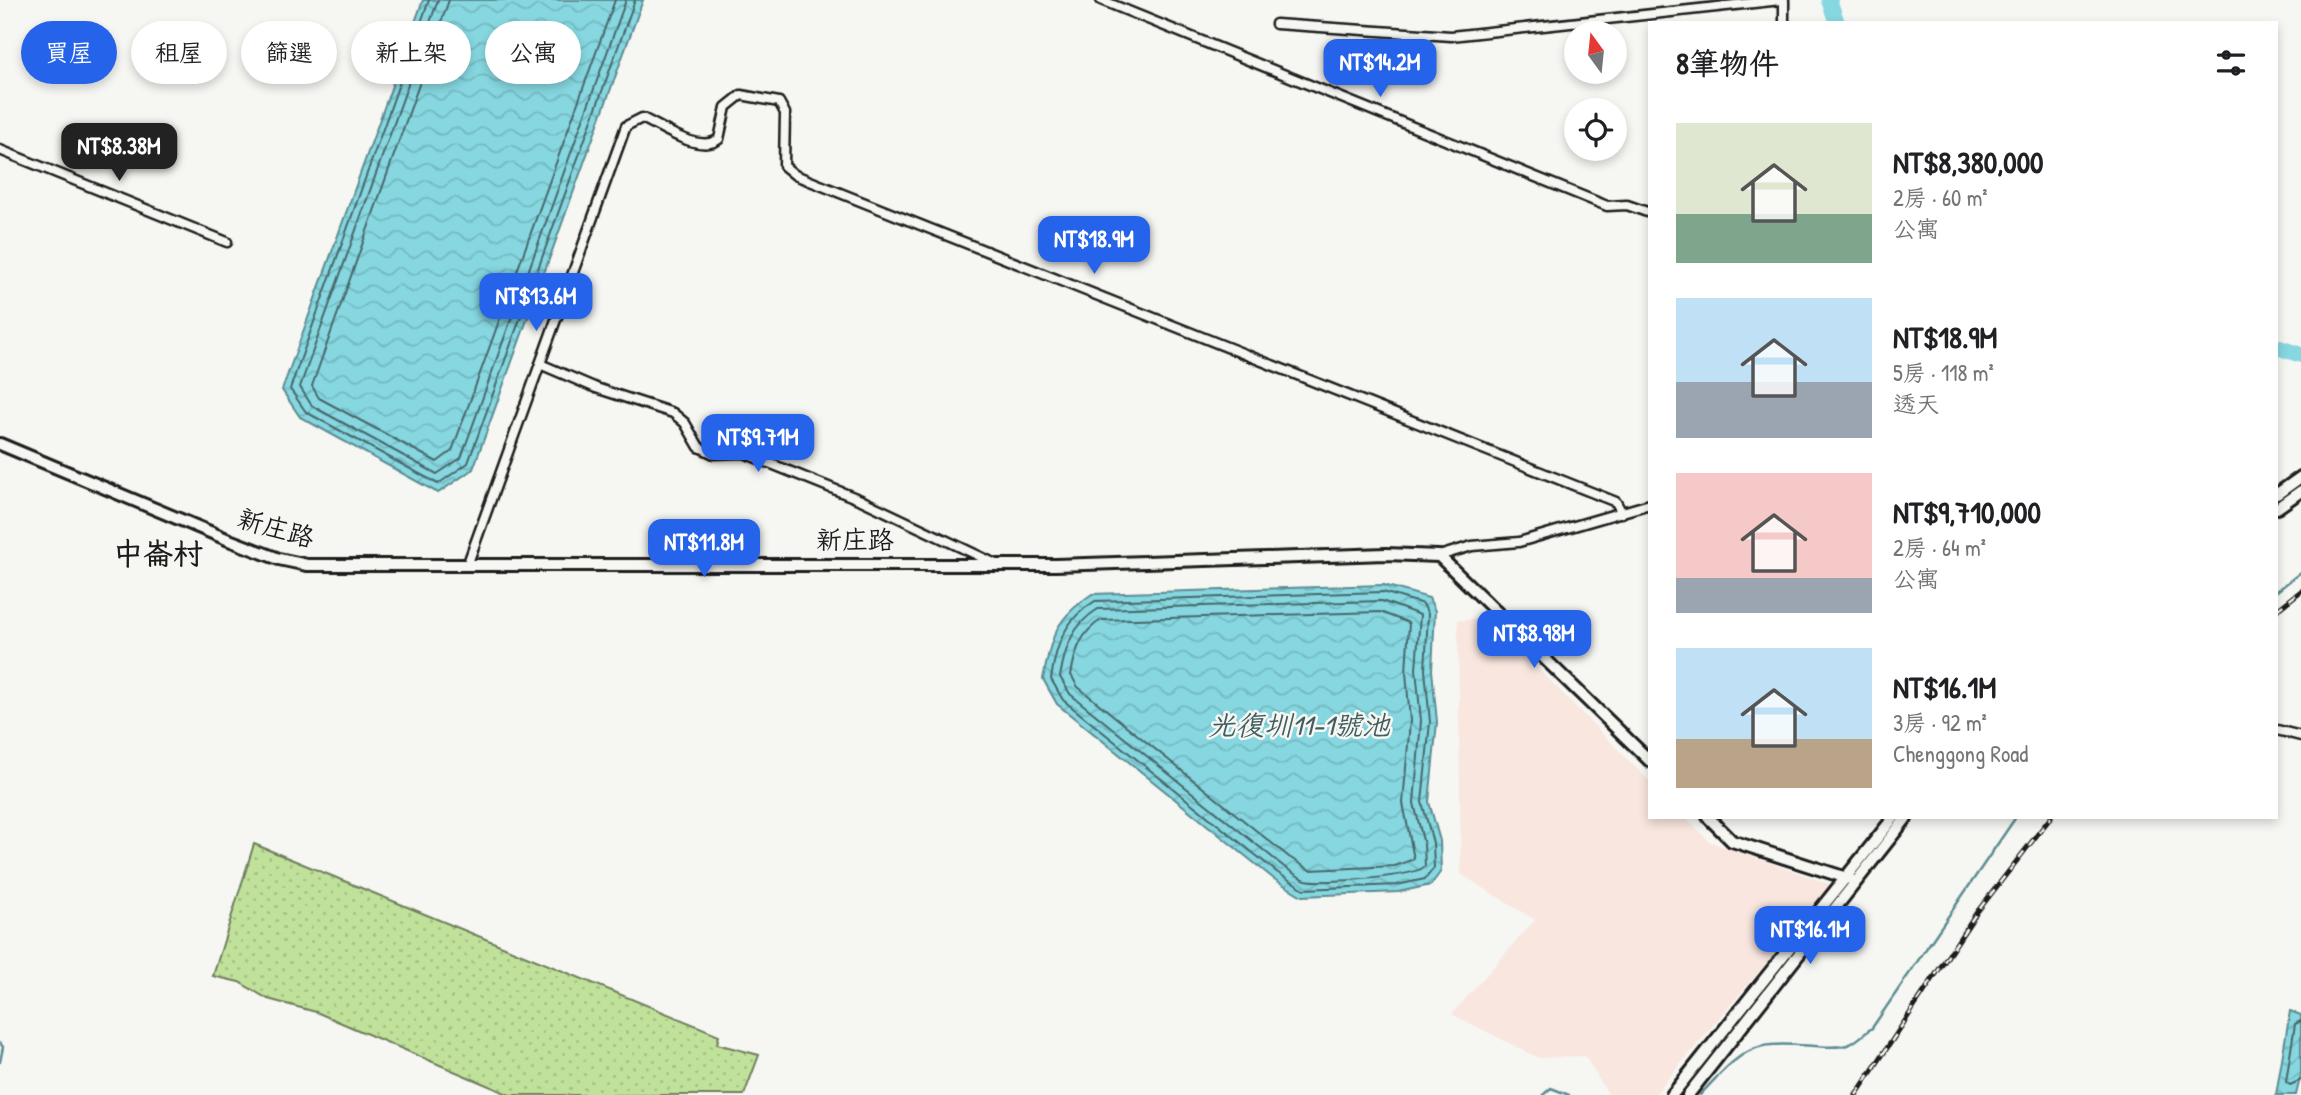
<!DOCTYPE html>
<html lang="zh-TW">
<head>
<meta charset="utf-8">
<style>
  body { margin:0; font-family:"Patrick Hand","LXGW WenKai TC",sans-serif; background:#f2f2f2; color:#202124; height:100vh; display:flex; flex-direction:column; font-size:26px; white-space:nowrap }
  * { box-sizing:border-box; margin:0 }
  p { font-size:23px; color:#757577 }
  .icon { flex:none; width:38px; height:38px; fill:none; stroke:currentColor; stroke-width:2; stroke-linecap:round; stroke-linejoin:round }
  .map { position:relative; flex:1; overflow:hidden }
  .side { position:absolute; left:1648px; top:21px; width:630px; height:798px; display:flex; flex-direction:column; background:#fff; border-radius:0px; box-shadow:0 4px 10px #0003 }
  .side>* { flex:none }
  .guide { position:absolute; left:21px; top:21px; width:665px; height:63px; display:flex; gap:14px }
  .needle { width:46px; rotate:345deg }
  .buttons { position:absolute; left:1564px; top:21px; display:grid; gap:14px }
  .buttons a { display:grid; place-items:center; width:63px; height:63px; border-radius:50%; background:#fff; box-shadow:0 4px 10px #0003; font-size:35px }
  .price { position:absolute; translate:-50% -60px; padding:0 16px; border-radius:14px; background:#2563eb; color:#fff; font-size:23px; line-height:46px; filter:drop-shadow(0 2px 4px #0008) }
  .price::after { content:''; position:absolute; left:50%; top:42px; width:21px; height:16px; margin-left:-10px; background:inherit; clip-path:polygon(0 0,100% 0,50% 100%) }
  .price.active { background:#222; color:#fff }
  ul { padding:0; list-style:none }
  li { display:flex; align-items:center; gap:21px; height:175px; padding:0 28px }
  li span { display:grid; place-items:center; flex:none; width:196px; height:140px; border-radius:0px; color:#555 }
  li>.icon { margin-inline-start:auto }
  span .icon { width:84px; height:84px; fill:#fffc; stroke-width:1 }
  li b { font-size:30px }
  h2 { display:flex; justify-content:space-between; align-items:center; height:84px; padding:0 28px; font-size:30px }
  .pill { padding:0 24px; border-radius:32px; background:#fff; box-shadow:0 4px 10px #0003; font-size:24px; line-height:63px }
  .pill.active { background:#2563eb; color:#fff }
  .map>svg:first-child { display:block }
  .built { fill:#f8e6df }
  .grass { fill:url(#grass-dots); stroke:#6e7e5b; stroke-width:2 }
  .water { fill:url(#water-waves); stroke:#5c8c92; stroke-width:2 }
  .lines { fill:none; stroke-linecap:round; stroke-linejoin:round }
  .shore { stroke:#46676a; stroke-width:2 }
  .stream { stroke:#5c8c92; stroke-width:2.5 }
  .river { stroke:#86d7e0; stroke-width:16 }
  .street-casing { stroke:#1c1c1c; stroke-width:13 }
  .secondary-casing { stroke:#1c1c1c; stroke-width:16 }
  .street { stroke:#f6f6f2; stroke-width:8 }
  .secondary { stroke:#f6f6f2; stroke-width:10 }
  .rail-casing { stroke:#1c1c1c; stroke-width:5 }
  .rail { stroke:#f6f6f2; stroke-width:2.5; stroke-dasharray:8; stroke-linecap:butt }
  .labels { text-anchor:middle; stroke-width:5; stroke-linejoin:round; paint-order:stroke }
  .street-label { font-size:26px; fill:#1c1c1c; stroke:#f6f6f2 }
  .water-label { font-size:28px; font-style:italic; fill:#415d61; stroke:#f6f6f2 }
  .quarter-label { font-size:30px; font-weight:bold; fill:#1c1c1c; stroke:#f6f6f2 }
</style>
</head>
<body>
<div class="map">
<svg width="2301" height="1095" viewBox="0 0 2301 1095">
  <defs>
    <pattern id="grass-dots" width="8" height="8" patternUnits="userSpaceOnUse" patternTransform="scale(1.75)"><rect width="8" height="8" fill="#c0e19a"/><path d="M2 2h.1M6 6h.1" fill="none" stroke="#a4c084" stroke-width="1.8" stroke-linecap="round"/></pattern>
    <pattern id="water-waves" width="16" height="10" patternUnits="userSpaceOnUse" patternTransform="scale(1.75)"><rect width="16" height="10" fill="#86d7e0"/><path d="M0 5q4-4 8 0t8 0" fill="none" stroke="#73b8c0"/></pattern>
  </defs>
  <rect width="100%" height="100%" fill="#f6f6f2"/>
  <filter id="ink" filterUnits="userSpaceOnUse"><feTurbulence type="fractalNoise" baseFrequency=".0143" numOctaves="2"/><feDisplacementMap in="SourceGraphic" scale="14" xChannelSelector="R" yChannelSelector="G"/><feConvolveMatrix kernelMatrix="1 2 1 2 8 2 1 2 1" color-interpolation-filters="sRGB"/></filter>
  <g filter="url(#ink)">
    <path class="built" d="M1489 619 1650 782V817H1685L1710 842 1832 885 1655 1094 1609 1095 1585 1056 1539 1058 1452 1014 1535 920 1461 874 1458 620Z"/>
    <path class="grass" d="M254 844 719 1035 717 1044 759 1055 744 1095H510L316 1012 268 999 239 982 213 976Z"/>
    <g class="water">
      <path d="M423 0H643L473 469 438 493 300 417 282 390Z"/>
      <path d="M1384 585 1429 598 1435 611 1432 670 1437 722 1429 802 1440 841 1441 871 1431 885 1398 892 1302 896 1274 879 1057 704 1043 679C1052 636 1054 620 1092 594Z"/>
      <path d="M2290 1011 2301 1015V1074L2296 1095H2276Z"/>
    </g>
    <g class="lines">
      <g class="shore">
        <path d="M429 0 290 389 306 412 438 484 468 463 635 0"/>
        <path d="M438 0 300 387 312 406 437 474 461 458 626 0"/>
        <path d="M449 0 312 386 319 398 437 462 452 451 615 0"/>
        <path d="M1383 592 1423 604 1428 614 1425 670 1430 722 1422 802 1433 843 1434 868 1425 879 1397 885 1304 889 1278 873 1063 700 1051 679C1056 644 1065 619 1095 601Z"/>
        <path d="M1382 601 1420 615 1416 669 1421 721 1414 803 1424 845 1425 866C1417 877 1322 884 1306 880 1299 878 1289 870 1283 866L1070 694 1060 677C1065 648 1072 625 1098 609Z"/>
        <path d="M1380 612 1409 623 1406 672 1410 721 1403 803 1414 859 1395 866 1310 870 1289 857 1078 687 1071 675C1075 652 1080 633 1101 620Z"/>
        <path d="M2301 1021 2295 1024 2286 1082 2290 1085 2301 1080"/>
      </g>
      <g class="stream">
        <path d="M2277 591 2301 572"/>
        <path d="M0 1043 3 1047 0 1062"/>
        <path d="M1543 1095 1551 1088 1569 1095"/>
        <path d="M1700 1095C1717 1077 1738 1051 1763 1046 1790 1040 1831 1052 1850 1044 1857 1041 1865 1033 1872 1028L2016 817"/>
      </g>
      <g class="river">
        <path d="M1829 0 1837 23"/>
        <path d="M2277 347 2301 355"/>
      </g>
      <g class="street-casing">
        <g id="street">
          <path d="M1101 0 1607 206 1627 205 1650 213"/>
          <path d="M1784 23V0"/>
          <path d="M1276 24 1451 36 1781 0"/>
          <path d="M0 150 227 242"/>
          <path d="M540 364 596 388 673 413 685 423 699 447 714 454 744 453 861 500 996 564"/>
          <path d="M1439 556 1472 546 1519 542 1650 504"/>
          <path d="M468 563 626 126 642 118C662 127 699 154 719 139L726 107 741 95 779 102 785 113 784 166 795 175 1616 502 1622 513"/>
          <path d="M2277 730 2301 736"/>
        </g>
      </g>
      <g class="secondary-casing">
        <g id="secondary">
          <path d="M0 444 229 540 279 559 307 565H1056L1386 554 1439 556 1650 761"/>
          <path d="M2277 494 2301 477"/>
          <path d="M2277 508 2301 491"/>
          <path d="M1708 817 1732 841 1850 879"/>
          <path d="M1672 1095 1894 817"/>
          <path d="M1688 1095 1907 817"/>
        </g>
      </g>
      <use href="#street" class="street"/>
      <use href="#secondary" class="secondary"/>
      <g class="rail-casing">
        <g id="rail">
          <path d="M2277 610 2301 591"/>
          <path d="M1856 1095 1977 912 2051 817"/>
        </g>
      </g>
      <use href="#rail" class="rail"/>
    </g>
  </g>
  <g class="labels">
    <g class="street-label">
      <text transform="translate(276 528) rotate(16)" y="9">新庄路</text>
      <text x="855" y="549">新庄路</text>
    </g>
    <g class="water-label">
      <text x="1299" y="735">光復圳11-1號池</text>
    </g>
    <g class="quarter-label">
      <text x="158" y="564">中崙村</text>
    </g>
  </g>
</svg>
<div class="buttons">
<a><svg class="needle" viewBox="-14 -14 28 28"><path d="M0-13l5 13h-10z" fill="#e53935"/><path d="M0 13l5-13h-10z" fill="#757577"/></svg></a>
<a><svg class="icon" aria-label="locate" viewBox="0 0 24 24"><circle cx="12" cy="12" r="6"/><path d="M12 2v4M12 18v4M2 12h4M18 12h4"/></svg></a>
</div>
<b class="price" style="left:1380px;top:99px">NT$14.2M</b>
<b class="price active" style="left:119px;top:183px">NT$8.38M</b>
<b class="price" style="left:1094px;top:276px">NT$18.9M</b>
<b class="price" style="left:536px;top:333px">NT$13.6M</b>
<b class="price" style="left:758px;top:474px">NT$9.71M</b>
<b class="price" style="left:704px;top:579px">NT$11.8M</b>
<b class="price" style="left:1534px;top:670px">NT$8.98M</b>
<b class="price" style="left:1810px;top:966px">NT$16.1M</b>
<div class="guide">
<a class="pill active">買屋</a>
<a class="pill">租屋</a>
<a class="pill">篩選</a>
<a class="pill">新上架</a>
<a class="pill">公寓</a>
</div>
<section class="side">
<h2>8筆物件<svg class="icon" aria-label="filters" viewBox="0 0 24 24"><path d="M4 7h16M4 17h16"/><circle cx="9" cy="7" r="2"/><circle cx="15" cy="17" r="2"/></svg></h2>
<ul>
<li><span style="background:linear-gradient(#dfe7d0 65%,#7fa58c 0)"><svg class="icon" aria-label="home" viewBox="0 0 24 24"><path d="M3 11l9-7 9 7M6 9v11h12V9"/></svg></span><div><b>NT$8,380,000</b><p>2房 · 60 m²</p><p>公寓</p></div></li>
<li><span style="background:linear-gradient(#bfe0f5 60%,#9aa5b1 0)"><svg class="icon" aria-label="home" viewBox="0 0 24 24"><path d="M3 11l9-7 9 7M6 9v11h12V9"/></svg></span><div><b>NT$18.9M</b><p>5房 · 118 m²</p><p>透天</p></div></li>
<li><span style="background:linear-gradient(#f6c9c9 75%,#9aa5b1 0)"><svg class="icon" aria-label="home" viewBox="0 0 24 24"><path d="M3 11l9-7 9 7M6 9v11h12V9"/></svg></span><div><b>NT$9,710,000</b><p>2房 · 64 m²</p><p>公寓</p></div></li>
<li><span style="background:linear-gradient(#bfe0f5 65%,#b9a48a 0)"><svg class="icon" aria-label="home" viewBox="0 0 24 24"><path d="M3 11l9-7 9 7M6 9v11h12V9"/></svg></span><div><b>NT$16.1M</b><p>3房 · 92 m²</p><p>Chenggong Road</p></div></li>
</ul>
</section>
</div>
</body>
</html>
